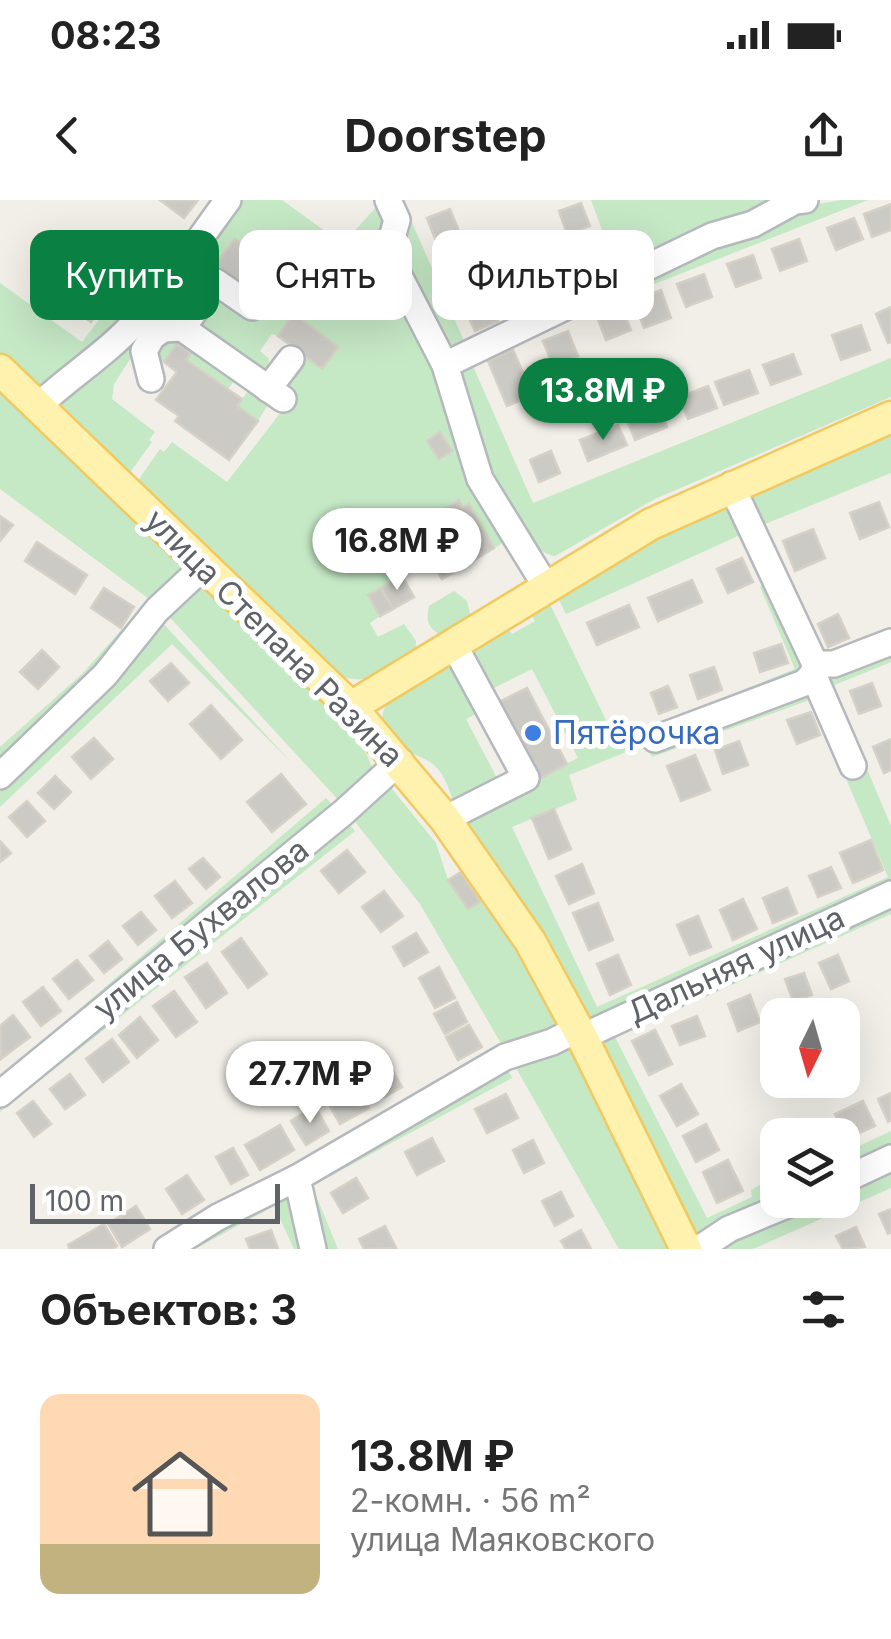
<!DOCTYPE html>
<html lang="ru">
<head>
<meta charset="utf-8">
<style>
  body { margin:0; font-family:Inter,sans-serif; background:#f2f2f2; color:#222; height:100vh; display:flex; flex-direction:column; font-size:38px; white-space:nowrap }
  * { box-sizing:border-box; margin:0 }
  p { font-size:32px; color:#767676 }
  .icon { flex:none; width:55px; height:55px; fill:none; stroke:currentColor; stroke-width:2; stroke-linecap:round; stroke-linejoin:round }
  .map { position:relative; height:1049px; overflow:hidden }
  .drawer { display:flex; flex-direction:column; background:#fff; flex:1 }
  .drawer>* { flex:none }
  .guide { position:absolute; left:30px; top:30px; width:832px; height:90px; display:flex; gap:20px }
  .needle { width:65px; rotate:185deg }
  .buttons { position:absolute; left:760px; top:798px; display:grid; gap:20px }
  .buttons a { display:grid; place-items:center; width:100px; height:100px; border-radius:20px; background:#fff; box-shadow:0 10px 40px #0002; font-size:50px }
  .scale { position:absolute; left:30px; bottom:25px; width:250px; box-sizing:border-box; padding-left:10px; border:5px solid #5f6368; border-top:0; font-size:28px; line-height:35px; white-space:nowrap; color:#5f6368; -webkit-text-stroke:8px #fff; paint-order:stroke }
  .price { position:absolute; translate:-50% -85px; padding:0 22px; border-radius:35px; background:#fff; color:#222; font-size:32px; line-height:65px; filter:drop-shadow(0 2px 5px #0008) }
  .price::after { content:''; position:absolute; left:50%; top:60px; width:30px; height:22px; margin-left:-15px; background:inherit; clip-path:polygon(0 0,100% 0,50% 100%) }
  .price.on { background:#0b8043; color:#fff }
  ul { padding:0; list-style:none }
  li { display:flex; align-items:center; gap:30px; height:250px; padding:0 40px }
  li+li { border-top:2px solid #e0e0e0 }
  li span { display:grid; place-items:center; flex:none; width:280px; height:200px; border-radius:20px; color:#555 }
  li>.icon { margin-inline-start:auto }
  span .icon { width:120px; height:120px; fill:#fffc; stroke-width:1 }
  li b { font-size:42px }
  h2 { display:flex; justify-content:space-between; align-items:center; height:120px; padding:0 40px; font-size:42px }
  .pill { padding:0 35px; border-radius:20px; background:#fff; box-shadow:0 10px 40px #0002; font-size:35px; line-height:90px }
  .pill.on { background:#0b8043; color:#fff }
  .status { display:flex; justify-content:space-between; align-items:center; height:70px; padding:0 50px; background:#fff; direction:ltr }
  .status svg { height:28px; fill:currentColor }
  header { display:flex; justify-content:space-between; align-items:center; height:130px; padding:0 40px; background:#fff; font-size:45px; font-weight:700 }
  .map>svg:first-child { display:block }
  .green { fill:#c5e8c5; fill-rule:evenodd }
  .building { fill:#cccac5; stroke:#d6d1c6; stroke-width:2.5 }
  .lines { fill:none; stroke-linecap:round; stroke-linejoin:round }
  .minor-casing { stroke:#b5b8bc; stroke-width:30 }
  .major-casing { stroke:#f2c960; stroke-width:35 }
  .minor { stroke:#fff; stroke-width:25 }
  .major { stroke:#fff2af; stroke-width:30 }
  .shop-dot { fill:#3f7fe0; stroke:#fff; stroke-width:4 }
  .labels { text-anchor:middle; stroke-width:10; stroke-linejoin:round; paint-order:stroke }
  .street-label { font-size:32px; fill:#5f6368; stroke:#fff }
  .shop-label { font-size:32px; fill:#366cbe; stroke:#fff; text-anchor:start }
</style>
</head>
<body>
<div class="status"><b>08:23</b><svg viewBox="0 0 49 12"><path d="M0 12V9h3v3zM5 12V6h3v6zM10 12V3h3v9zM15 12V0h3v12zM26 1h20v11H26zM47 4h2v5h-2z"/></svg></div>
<header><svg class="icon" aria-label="back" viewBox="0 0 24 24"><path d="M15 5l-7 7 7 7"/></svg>Doorstep<svg class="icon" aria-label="share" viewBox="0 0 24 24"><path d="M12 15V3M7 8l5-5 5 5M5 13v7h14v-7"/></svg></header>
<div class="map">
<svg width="891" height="1049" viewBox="0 0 891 1049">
  <rect width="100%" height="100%" fill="#f1efe8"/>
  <g class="green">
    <path d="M209 0H219L126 126 46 188 33 190 0 158V83L82 142 106 111 125 123Z"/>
    <path d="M237 0H282L343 44 377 6 375 0H382L396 88 388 93 397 109 406 105 507 341 494 348 470 305 462 308 459 300 421 325 425 333 418 338 430 359 368 396 380 416 370 423 378 437 404 424 416 441 415 459C376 477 368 487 325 472L140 293 139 279 160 249 164 252 172 242 227 282 291 199 278 187 305 156 322 169 338 148 294 115 278 136 272 134 260 151 269 159 266 175 191 124 218 91 255 120 287 80 235 39 173 122 154 109Z"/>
    <path d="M396 0H402L465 143 449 157 400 65Z"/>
    <path d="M591 0H785L620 78Z"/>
    <path d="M841 0H868L469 157 533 303 891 158V197L655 299 555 356C506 349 470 209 456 166L469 157 625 87 715 42 756 29 796 8Z"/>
    <path d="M141 126 148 131 114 184 112 199 155 232 149 240 152 242 131 271 120 273 53 208Z"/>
    <path d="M170 134 238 176 228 189 186 160 190 153 177 144 164 162 153 158 160 139Z"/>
    <path d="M253 184 270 201 258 221 237 206Z"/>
    <path d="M0 188 190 363 156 404 0 289Z"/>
    <path d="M891 226V273L755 328 741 290Z"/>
    <path d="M729 296 749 331 566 414 555 392Z"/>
    <path d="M197 380 353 525 374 571 343 605 164 411Z"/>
    <path d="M765 383 818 476 891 446V462L832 486 891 626V691L592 827 461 616 578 558 532 469 488 491 463 449 497 428 508 429 512 434 535 421 532 416 535 405 547 398 616 541 795 469 760 387ZM812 499 888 677 597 807 512 627 577 600 569 575 646 544 652 557Z"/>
    <path d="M454 391 467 401 472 421 447 438C430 430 425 425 429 406Z"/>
    <path d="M143 406 150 410 0 571V547L82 474Z"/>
    <path d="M158 418 291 562 172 444 0 607V583Z"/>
    <path d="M452 455 483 510 466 519 500 584 455 606C450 593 446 575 434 565 425 557 410 554 400 546 349 507 422 475 452 455Z"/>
    <path d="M381 588 392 589 436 643 448 680 467 709 480 702 506 716 567 826 506 852 420 704 349 614Z"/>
    <path d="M326 598 337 610 0 886V877Z"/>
    <path d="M344 618 355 631 0 912V903Z"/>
    <path d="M891 698V714L615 837 707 1018 752 997 751 990 777 975 778 1000 693 1044 594 844Z"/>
    <path d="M577 843 676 1049H619L512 861Z"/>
    <path d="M505 863 512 878 312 986 338 1049H318L304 980Z"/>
    <path d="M891 931V952L843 975 842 954Z"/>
    <path d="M891 963V988L753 1049H708L811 1000H842L843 986Z"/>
    <path d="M291 988 307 1049H294L274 1006 195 1049H176Z"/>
  </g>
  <g class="building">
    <path d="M160 0H198L184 18Z"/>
    <path d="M581 3 590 26 567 34 559 11Z"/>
    <path d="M891 4V30L872 37 864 14Z"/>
    <path d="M450 9 461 36 438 46 427 18Z"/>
    <path d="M854 18 863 39 836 50 827 28Z"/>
    <path d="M235 39 271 67 252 92 215 64Z"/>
    <path d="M799 39 807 61 780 71 772 49Z"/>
    <path d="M466 45 479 72 457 82 444 55Z"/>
    <path d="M598 47 608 71 585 80 575 56Z"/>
    <path d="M753 55 761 78 736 87 727 64Z"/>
    <path d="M47 57 107 98 91 122 31 80Z"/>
    <path d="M704 74 712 97 686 107 677 84Z"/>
    <path d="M661 90 671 118 644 128 633 100Z"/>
    <path d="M488 96 498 121 475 131 464 106Z"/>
    <path d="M891 107V142L888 143 876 114Z"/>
    <path d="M622 108 631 130 606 140 597 117Z"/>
    <path d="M294 114 338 147 322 169 278 136Z"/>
    <path d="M861 125 870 150 841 160 832 135Z"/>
    <path d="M568 131 578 156 553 166 543 141Z"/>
    <path d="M177 144 191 153 186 160 242 199 237 206 258 221 229 260 175 221 179 216 156 200 177 172 164 162Z"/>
    <path d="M513 150 533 195 507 206 488 161Z"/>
    <path d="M793 154 801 174 771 185 763 165Z"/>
    <path d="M749 170 758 193 724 205 715 182Z"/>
    <path d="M708 186 717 208 688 219 679 197Z"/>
    <path d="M658 204 667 227 635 240 626 217Z"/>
    <path d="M618 225 627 245 588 261 580 240Z"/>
    <path d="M440 232 452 251 439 259 427 241Z"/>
    <path d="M551 251 560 273 539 282 530 260Z"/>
    <path d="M459 300 462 308 469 304 494 348 442 379 418 337 425 333 420 326Z"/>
    <path d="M879 302 889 327 860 339 850 313Z"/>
    <path d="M0 316 13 325 0 341Z"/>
    <path d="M813 329 825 358 795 371 783 341Z"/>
    <path d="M37 342 87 375 75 394 25 361Z"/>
    <path d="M742 358 753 382 728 393 717 369Z"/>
    <path d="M402 376 414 397 393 409 381 388Z"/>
    <path d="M692 380 702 402 658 421 648 398Z"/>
    <path d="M104 388 134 407 121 428 91 408Z"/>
    <path d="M381 388 393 409 380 416 368 395Z"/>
    <path d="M629 405 639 427 597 445 587 423Z"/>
    <path d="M838 414 849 438 828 447 818 424Z"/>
    <path d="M781 444 788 463 760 472 754 453Z"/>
    <path d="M42 450 59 467 38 489 20 472Z"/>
    <path d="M171 463 189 483 168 501 150 481Z"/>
    <path d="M714 467 722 490 698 499 690 475Z"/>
    <path d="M872 483 881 506 859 514 850 491Z"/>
    <path d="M668 486 677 507 659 514 651 493Z"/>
    <path d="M527 488 567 564 539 579 499 502Z"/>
    <path d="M211 505 242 540 221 559 190 524Z"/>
    <path d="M811 512 820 535 797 544 787 520Z"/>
    <path d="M94 538 113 559 91 579 72 557Z"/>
    <path d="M891 539V570L884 573 873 547Z"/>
    <path d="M739 541 748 565 723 574 715 550Z"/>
    <path d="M695 555 710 590 681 601 667 566Z"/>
    <path d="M281 574 306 604 272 632 247 602Z"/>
    <path d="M55 576 71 592 54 609 38 593Z"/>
    <path d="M27 601 45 621 27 637 9 617Z"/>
    <path d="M554 609 571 649 549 659 532 618Z"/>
    <path d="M871 640 883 670 853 683 840 653Z"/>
    <path d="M0 641 11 653 0 662Z"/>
    <path d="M347 650 365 672 339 693 321 671Z"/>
    <path d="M203 658 220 677 206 689 189 669Z"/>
    <path d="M582 664 594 693 569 704 556 676Z"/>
    <path d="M831 667 841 688 818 697 809 676Z"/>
    <path d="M461 672 480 702 468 709 448 680Z"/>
    <path d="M175 681 192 703 172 718 155 696Z"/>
    <path d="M787 688 797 713 773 723 763 698Z"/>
    <path d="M384 691 403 716 381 732 362 707Z"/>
    <path d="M743 699 757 729 733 740 720 710Z"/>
    <path d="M598 703 613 740 589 750 573 713Z"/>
    <path d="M141 712 156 730 138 745 123 726Z"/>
    <path d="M698 716 711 747 690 755 677 725Z"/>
    <path d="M416 733 428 752 404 766 393 747Z"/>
    <path d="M241 738 267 774 248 788 222 752Z"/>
    <path d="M108 741 122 759 104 773 90 756Z"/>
    <path d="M618 755 631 785 610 795 597 764Z"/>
    <path d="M838 755 849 781 831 789 819 763Z"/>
    <path d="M77 760 93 780 69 799 53 779Z"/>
    <path d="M207 763 227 793 206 808 185 777Z"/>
    <path d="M439 767 455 798 435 808 419 778Z"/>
    <path d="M804 773 812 795 793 801 785 779Z"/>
    <path d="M43 787 61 811 41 826 23 802Z"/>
    <path d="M174 791 197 822 176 837 153 806Z"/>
    <path d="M750 795 760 822 738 831 728 804Z"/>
    <path d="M457 802 467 822 445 834 434 814Z"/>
    <path d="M13 815 30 837 1 859 0 826Z"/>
    <path d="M697 816 705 836 680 845 672 826Z"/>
    <path d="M140 817 158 840 137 858 119 835Z"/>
    <path d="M469 825 482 847 458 860 446 837Z"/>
    <path d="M655 830 672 864 649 875 632 841Z"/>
    <path d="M112 839 129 862 103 882 86 859Z"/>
    <path d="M390 866 402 887 384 897 372 876Z"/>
    <path d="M70 874 85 895 65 909 50 889Z"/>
    <path d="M681 884 698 914 677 926 660 896Z"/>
    <path d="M355 885 369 908 340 924 327 901Z"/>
    <path d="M891 893V920L888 922 878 899Z"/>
    <path d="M506 894 518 918 487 933 475 909Z"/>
    <path d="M33 901 51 924 34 937 17 913Z"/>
    <path d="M863 901 875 926 846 939 835 914Z"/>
    <path d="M315 906 329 931 306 945 291 921Z"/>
    <path d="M706 924 719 950 696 962 683 936Z"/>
    <path d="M821 924 826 935H799L798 934Z"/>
    <path d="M280 925 294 950 260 970 245 945Z"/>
    <path d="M432 938 444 961 417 975 405 952Z"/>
    <path d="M533 940 544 963 524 973 513 950Z"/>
    <path d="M233 948 248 975 231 984 216 957Z"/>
    <path d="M728 960 743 991 717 1003 703 972Z"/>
    <path d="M187 975 204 1000 182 1014 166 989Z"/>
    <path d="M356 978 368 998 343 1013 331 993Z"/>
    <path d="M561 992 573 1016 555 1026 542 1001Z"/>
    <path d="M136 1006 150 1029 122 1047 108 1024Z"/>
    <path d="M891 1009V1032L888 1034 879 1014Z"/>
    <path d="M104 1024 117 1046 112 1049H70L68 1045Z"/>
    <path d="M385 1026 396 1048 364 1049 359 1039Z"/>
    <path d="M856 1027 865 1047 843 1049 836 1036Z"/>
    <path d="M271 1030 278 1049H250L246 1039Z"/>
    <path d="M581 1030 591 1049H566L561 1041Z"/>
  </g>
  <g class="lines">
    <g class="minor-casing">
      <g id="minor">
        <path d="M388 0 397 20 391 41 395 68 445 165 480 279 547 388"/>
        <path d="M139 118 163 129 182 128 283 199"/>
        <path d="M182 128 216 82 252 107 273 80"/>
        <path d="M445 165 712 36 753 24 795 1 805 0"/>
        <path d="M151 179 144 151 152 137 163 129"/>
        <path d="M268 189 291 159"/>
        <path d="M38 206C70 176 109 152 138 119 171 82 199 39 228 0"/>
        <path d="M731 285 815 464"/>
        <path d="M813 474 853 566"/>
        <path d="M655 539 804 483 813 474 815 464H834L891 442"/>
        <path d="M0 576 105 475 157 410 204 366"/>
        <path d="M445 619 526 578 454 445"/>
        <path d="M582 837 891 694"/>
        <path d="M0 894 344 612 400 561"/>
        <path d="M297 978 313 1049"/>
        <path d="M842 981 891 958"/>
        <path d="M167 1049 218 1017 297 978 505 857 552 842 578 829"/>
        <path d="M699 1049 729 1029 799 1000"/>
      </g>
    </g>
    <g class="major-casing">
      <g id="major">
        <path d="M0 170 351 507 445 619 530 741 582 837 686 1049"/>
        <path d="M351 507 651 324 891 217"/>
      </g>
    </g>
    <use href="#minor" class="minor"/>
    <use href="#major" class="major"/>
  </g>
  <circle class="shop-dot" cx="533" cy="533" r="10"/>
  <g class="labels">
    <g class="street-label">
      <text transform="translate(274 438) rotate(45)" y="11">улица Степана Разина</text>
      <text transform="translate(201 729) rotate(-39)" y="11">улица Бухвалова</text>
      <text transform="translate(736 765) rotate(-25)" y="11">Дальняя улица</text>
    </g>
    <g class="shop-label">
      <text x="553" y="544">Пятёрочка</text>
    </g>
  </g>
</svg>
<div class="buttons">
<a><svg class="needle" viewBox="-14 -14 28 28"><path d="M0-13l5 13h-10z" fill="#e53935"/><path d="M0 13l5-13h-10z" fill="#767676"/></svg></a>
<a><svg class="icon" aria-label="layers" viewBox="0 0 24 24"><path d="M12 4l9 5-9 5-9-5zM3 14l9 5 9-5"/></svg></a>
</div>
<div class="scale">100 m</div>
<b class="price on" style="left:603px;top:243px">13.8M ₽</b>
<b class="price" style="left:397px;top:393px">16.8M ₽</b>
<b class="price" style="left:310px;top:926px">27.7M ₽</b>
<div class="guide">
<a class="pill on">Купить</a>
<a class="pill">Снять</a>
<a class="pill">Фильтры</a>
</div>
</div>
<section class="drawer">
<h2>Объектов: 3<svg class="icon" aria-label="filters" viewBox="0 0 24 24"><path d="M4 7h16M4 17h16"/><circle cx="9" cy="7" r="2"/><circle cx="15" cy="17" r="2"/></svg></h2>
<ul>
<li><span style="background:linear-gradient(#ffd9b3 75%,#c2b280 0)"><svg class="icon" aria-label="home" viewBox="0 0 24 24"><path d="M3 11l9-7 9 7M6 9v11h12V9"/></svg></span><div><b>13.8M ₽</b><p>2-комн. · 56 m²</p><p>улица Маяковского</p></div></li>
</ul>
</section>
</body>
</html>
